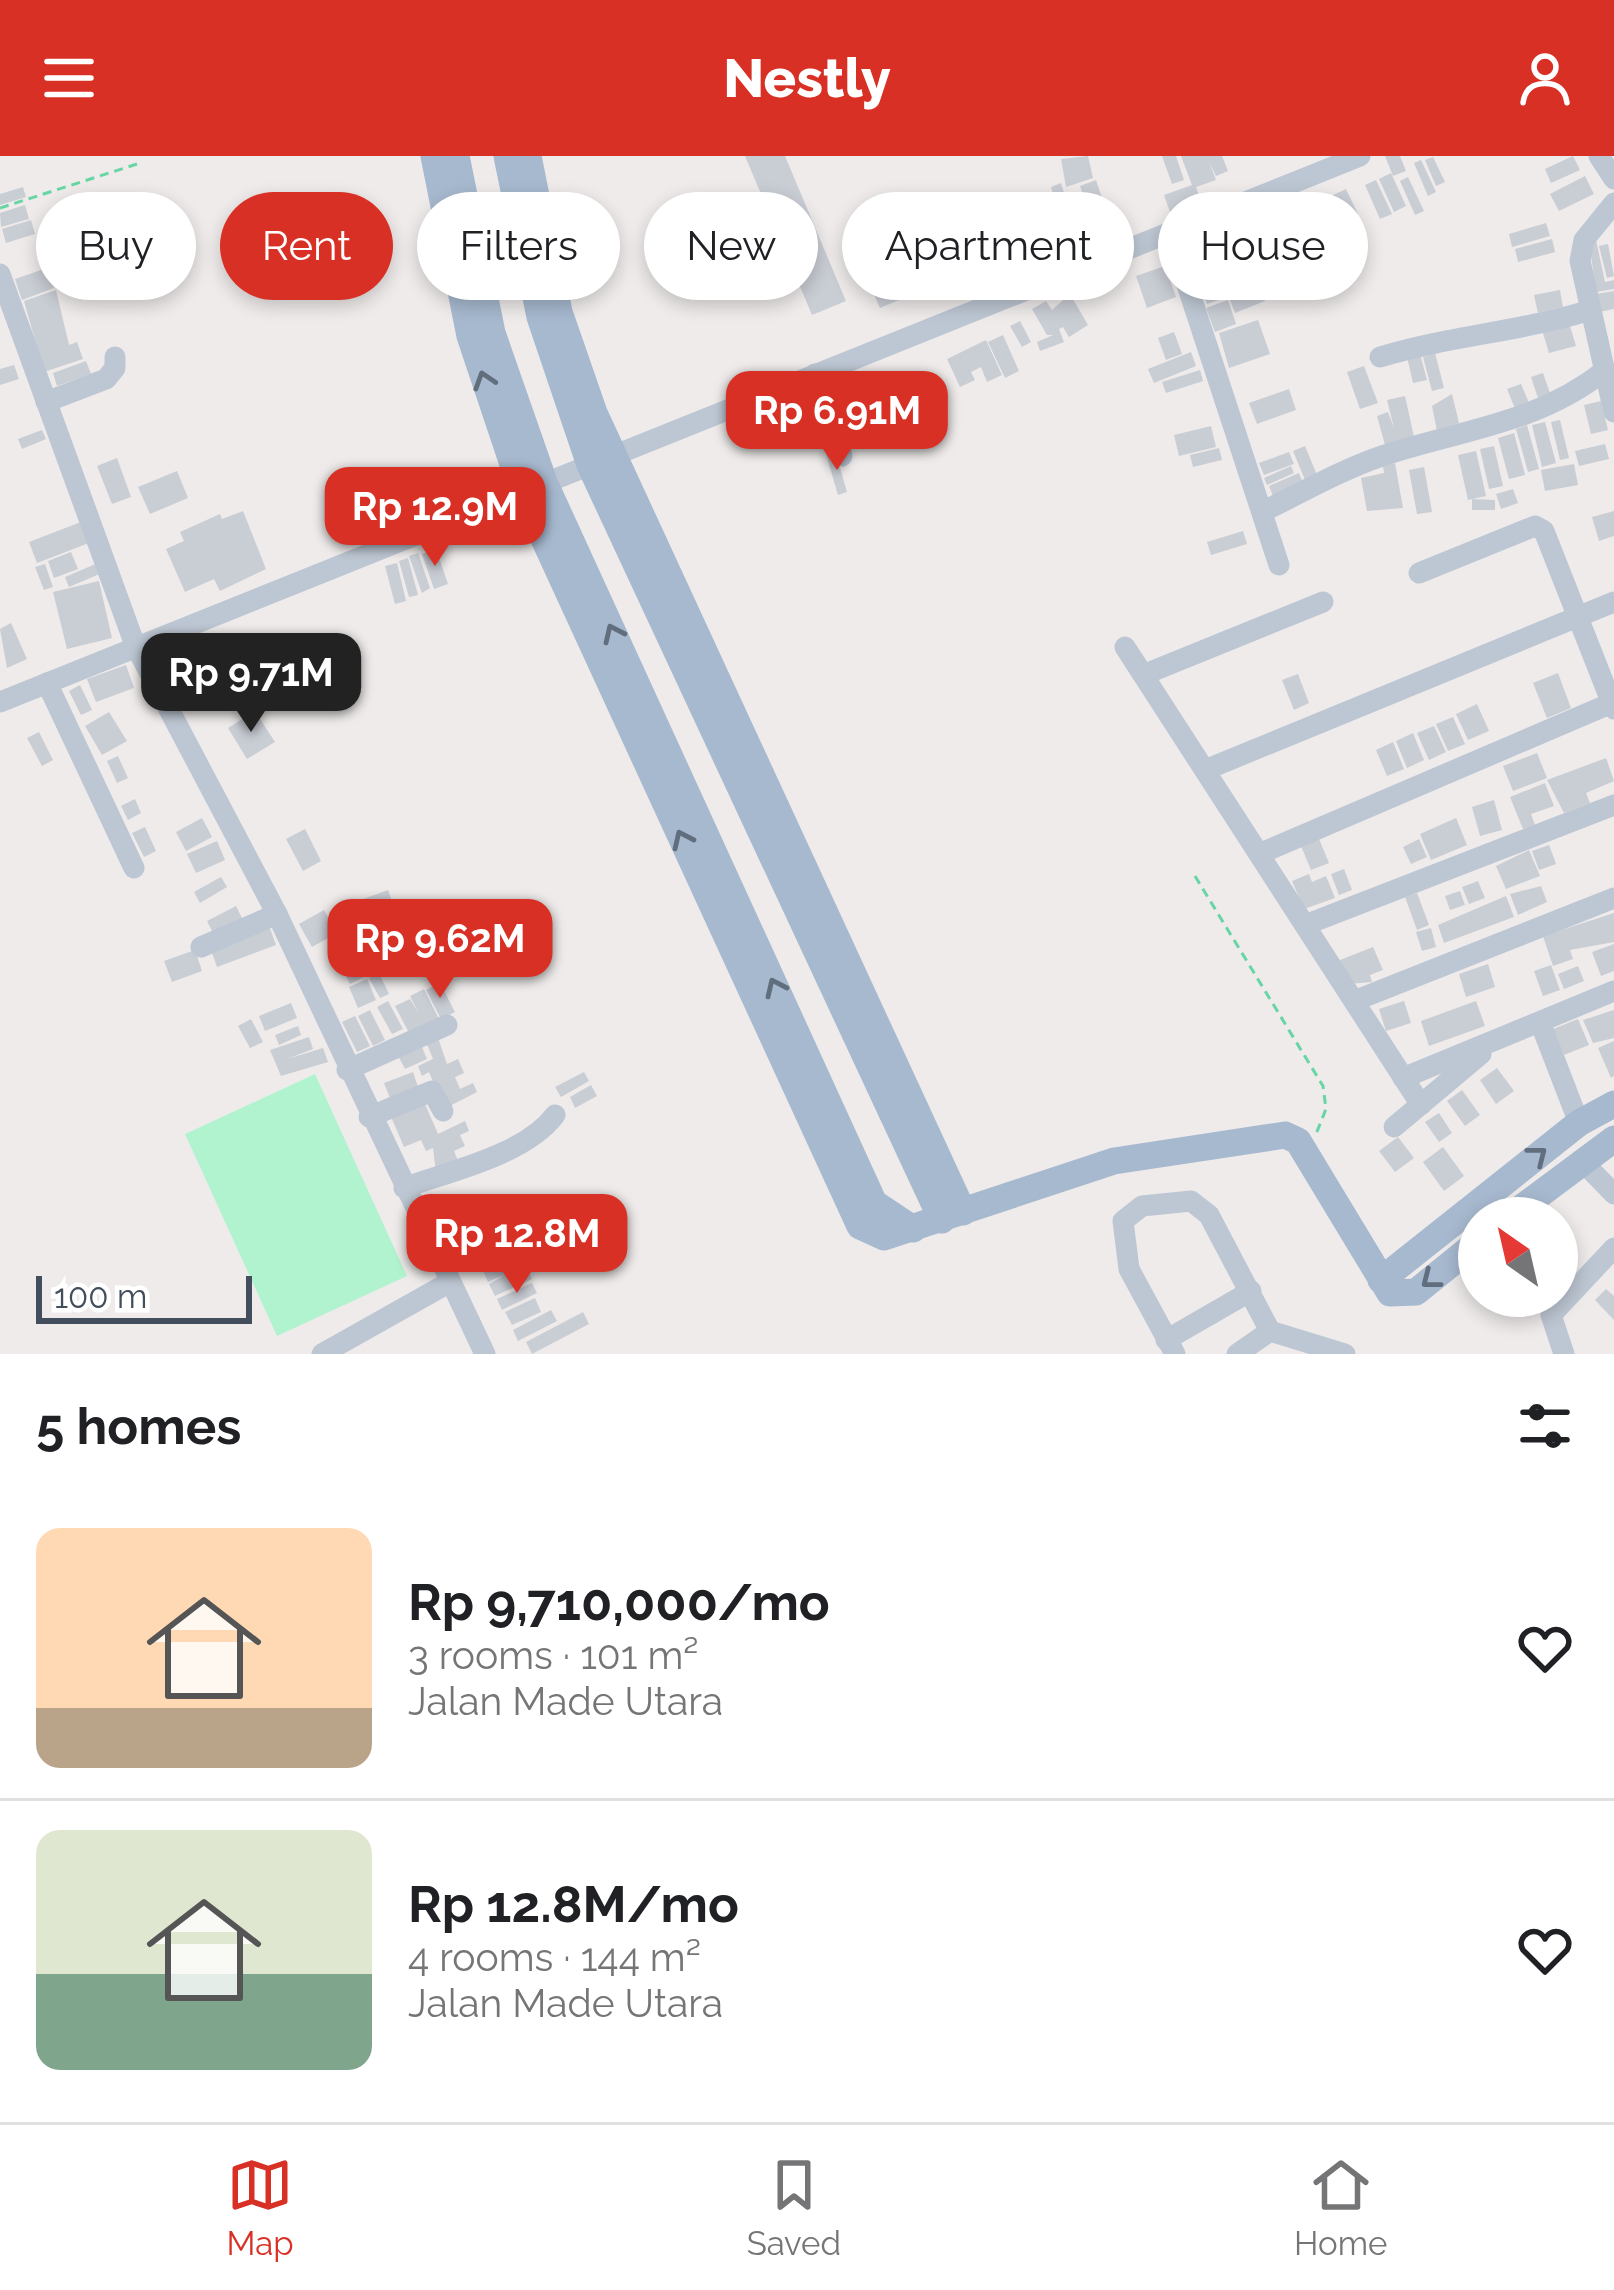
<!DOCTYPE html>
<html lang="en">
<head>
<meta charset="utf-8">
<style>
  body { margin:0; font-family:Raleway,sans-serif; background:#f6f6f6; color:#202124; height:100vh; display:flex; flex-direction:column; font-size:45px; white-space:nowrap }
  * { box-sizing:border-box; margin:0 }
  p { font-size:39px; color:#757577 }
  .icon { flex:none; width:66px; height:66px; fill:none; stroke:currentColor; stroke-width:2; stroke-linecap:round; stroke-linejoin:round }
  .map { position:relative; height:1198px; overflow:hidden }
  .sheet { display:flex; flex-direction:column; background:#fff; flex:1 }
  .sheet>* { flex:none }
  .hud { position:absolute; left:36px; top:36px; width:1542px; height:108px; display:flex; gap:24px }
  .needle { width:78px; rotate:326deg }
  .controls { position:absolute; left:1458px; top:1041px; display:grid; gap:24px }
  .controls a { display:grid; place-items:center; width:120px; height:120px; border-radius:50%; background:#fff; box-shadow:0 6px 18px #0003; font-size:60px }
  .scale { position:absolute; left:36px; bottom:30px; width:216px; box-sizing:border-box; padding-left:12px; border:6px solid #424e5b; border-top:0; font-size:33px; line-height:42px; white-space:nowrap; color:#424e5b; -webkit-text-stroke:9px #fff; paint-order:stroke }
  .price { position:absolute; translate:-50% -102px; padding:0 27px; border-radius:24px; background:#d93025; color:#fff; font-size:39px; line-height:78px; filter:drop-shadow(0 3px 6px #0008) }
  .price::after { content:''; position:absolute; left:50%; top:72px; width:36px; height:27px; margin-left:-18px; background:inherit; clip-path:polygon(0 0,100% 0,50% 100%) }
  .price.on { background:#222; color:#fff }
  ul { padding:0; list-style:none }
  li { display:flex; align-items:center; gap:36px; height:300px; padding:0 36px }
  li+li { border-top:3px solid #e0e0e0 }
  li span { display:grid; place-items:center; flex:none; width:336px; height:240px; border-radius:24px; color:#555 }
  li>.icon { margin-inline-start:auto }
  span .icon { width:144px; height:144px; fill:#fffc; stroke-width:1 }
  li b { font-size:51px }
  h2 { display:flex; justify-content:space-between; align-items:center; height:144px; padding:0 36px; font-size:51px }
  .tag { padding:0 42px; border-radius:54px; background:#fff; box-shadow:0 6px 18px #0003; font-size:42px; line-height:108px }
  .tag.on { background:#d93025; color:#fff }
  header { display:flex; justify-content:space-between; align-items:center; height:156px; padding:0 36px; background:#d93025; color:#fff; font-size:54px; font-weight:800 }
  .tabs { display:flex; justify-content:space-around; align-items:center; height:168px; border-top:3px solid #e0e0e0; background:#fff; font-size:33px; color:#757577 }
  .tabs a { display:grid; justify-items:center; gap:6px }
  .tabs .on { color:#d93025 }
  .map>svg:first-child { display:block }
  .green { fill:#b2f3cf }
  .building { fill:#c9cdd4 }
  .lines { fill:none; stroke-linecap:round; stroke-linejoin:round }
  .path { stroke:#67d5a4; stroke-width:3; stroke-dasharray:9 6; stroke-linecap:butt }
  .minor { stroke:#bdc7d3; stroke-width:21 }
  .major { stroke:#a7b9cf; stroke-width:27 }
  .oneway { stroke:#606e7e }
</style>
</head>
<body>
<header><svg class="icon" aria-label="menu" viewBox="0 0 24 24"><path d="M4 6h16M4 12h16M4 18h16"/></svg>Nestly<svg class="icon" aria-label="person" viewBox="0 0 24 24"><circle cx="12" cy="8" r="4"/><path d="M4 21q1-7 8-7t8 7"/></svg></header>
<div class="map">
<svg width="1614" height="1198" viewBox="0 0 1614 1198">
  <rect width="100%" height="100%" fill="#efebeb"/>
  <path class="green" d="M315 918 407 1120 277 1180 185 978Z"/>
  <g class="building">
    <path d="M745 0H785L846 145 812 159Z"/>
    <path d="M1088 0 1093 22 1066 31 1061 3Z"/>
    <path d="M1162 0H1176L1184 24 1172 28Z"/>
    <path d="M1181 0H1222L1228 15 1216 20 1209 6 1216 24 1196 31 1201 46 1170 56 1164 39 1192 29Z"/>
    <path d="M1385 0H1400L1406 15 1393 20Z"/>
    <path d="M1573 0 1580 14 1551 27 1545 13Z"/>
    <path d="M1433 1 1445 26 1436 30 1425 4Z"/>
    <path d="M1421 4 1436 36 1428 40 1414 7Z"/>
    <path d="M1391 17 1406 50 1394 56 1379 23Z"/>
    <path d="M1585 20 1594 38 1559 55 1550 38Z"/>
    <path d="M1408 21 1424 55 1415 59 1400 25Z"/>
    <path d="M1096 24 1109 63 1093 69 1080 30Z"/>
    <path d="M1376 24 1392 58 1380 63 1365 29Z"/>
    <path d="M1061 27 1077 78 1052 89 1038 46 1054 41 1051 31Z"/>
    <path d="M23 31 26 41 0 49V38Z"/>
    <path d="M1346 33 1358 58 1340 66 1329 41Z"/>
    <path d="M963 36 970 57 941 67 934 46Z"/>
    <path d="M1081 41 1094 87 1082 91 1070 45Z"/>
    <path d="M1328 44 1342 76 1334 80 1320 48Z"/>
    <path d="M25 49 29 63 1 71 0 57Z"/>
    <path d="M1311 51 1327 84 1316 89 1301 55Z"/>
    <path d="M1296 53 1311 86 1301 91 1286 58Z"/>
    <path d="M1039 56 1049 84 1027 92 1017 62Z"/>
    <path d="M1283 57 1297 90 1286 95 1271 62Z"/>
    <path d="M989 63 1004 110 990 114 975 68Z"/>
    <path d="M31 64 35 78 6 87 2 73Z"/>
    <path d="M1013 64 1023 95 1005 102 994 70Z"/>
    <path d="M1546 67 1550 80 1512 91 1509 78Z"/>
    <path d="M972 68 987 112 962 122 949 91 961 86 969 102 959 73Z"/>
    <path d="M1552 83 1555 96 1518 106 1515 93Z"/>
    <path d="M1596 84 1605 126 1614 124V133L1596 136 1589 85Z"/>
    <path d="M1608 88 1614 120 1607 122 1599 90Z"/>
    <path d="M919 90 938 133 924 139 905 96Z"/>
    <path d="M1213 93 1216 101 1227 97 1237 130 1227 133 1223 120 1197 130 1188 101Z"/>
    <path d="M904 100 919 135 907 141 892 105Z"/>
    <path d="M883 108 899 144 880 152 864 116Z"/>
    <path d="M1165 110 1176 141 1147 152 1136 120Z"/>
    <path d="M47 112 54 132 22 144 15 123Z"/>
    <path d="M1218 126 1224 142 1207 148 1201 132Z"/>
    <path d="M1260 132 1265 145 1235 157 1230 144Z"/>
    <path d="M56 134 69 189 77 186 83 203 44 216 24 145Z"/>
    <path d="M1560 134 1563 151 1538 157 1534 139Z"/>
    <path d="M1614 135V153L1599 156 1596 138Z"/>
    <path d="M1070 138 1088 169 1069 181 1063 171 1059 173 1064 186 1040 195 1037 186 1053 179H1047L1032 153 1046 145 1052 154Z"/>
    <path d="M1228 144 1236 168 1215 176 1206 152Z"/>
    <path d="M1258 164 1270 198 1229 212 1219 177Z"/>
    <path d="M1020 165 1031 186 1022 191 1010 170Z"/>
    <path d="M1570 170 1576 190 1549 197 1543 177Z"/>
    <path d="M1174 176 1182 198 1166 204 1158 182Z"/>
    <path d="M1003 179 1019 215 1005 222 988 186Z"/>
    <path d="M986 184 1002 219 987 226 981 211 971 216 975 224 960 231 947 203Z"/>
    <path d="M1191 196 1196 210 1154 227 1148 213Z"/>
    <path d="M1435 197 1444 232 1432 235 1423 201Z"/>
    <path d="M1420 198 1427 224 1413 227 1407 201Z"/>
    <path d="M86 205 91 218 57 230 53 217Z"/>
    <path d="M14 209 19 223 0 229V213Z"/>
    <path d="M1364 210 1378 247 1360 253 1347 216Z"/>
    <path d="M1200 214 1203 225 1166 237 1162 226Z"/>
    <path d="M1543 217 1550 237 1538 242 1531 221Z"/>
    <path d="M868 218 887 264 854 276 842 239 851 236 847 225Z"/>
    <path d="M1521 228 1530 249 1516 255 1507 233Z"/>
    <path d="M1289 233 1296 254 1257 268 1249 247Z"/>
    <path d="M1452 238 1459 267 1437 275 1432 250Z"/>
    <path d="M1405 240 1414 281 1385 289 1377 260 1388 256 1394 272 1387 244Z"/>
    <path d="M818 242 826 272 807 278 798 248Z"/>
    <path d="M1601 245 1608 274 1591 278 1584 249Z"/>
    <path d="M784 255 793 290 786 291 777 257Z"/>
    <path d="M1560 264 1569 302 1560 304 1551 266Z"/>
    <path d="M1545 266 1556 307 1542 311 1532 269Z"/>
    <path d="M1527 269 1539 313 1528 316 1516 273Z"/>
    <path d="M1211 270 1216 291 1179 300 1174 279Z"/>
    <path d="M42 274 46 283 22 293 18 283Z"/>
    <path d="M1514 277 1525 319 1509 323 1498 282Z"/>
    <path d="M1605 288 1609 303 1579 310 1575 295Z"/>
    <path d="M1305 290 1317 319 1305 324 1293 295Z"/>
    <path d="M1494 290 1503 330 1489 333 1480 293Z"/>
    <path d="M1219 292 1222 304 1193 311 1190 299Z"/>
    <path d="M835 295 847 336 838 339 826 298Z"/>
    <path d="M1476 295 1486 340 1468 344 1458 299Z"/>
    <path d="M1289 296 1294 308 1264 319 1259 307Z"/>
    <path d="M117 302 131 341 112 348 97 310Z"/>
    <path d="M1395 307 1403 352 1367 355 1361 322 1384 317 1383 310Z"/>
    <path d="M1574 308 1578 329 1545 335 1541 314Z"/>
    <path d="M1291 310 1294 317 1267 329 1264 322Z"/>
    <path d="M1424 311 1432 356 1417 358 1409 314Z"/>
    <path d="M177 315 188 342 150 358 138 331Z"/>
    <path d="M1299 317 1303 327 1273 340 1269 330Z"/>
    <path d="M1513 333 1518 347 1501 353 1496 338Z"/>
    <path d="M1472 343 1495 344V354H1472Z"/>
    <path d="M243 355 266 413 220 435 214 423 185 436 166 393 184 385 180 376 220 358 222 363Z"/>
    <path d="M1614 355V380L1599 385 1592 361Z"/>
    <path d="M81 366 89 387 37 407 29 386Z"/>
    <path d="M1243 375 1247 388 1211 399 1207 386Z"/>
    <path d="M436 393 448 428 434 433 422 398Z"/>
    <path d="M71 396 78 413 54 422 48 405Z"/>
    <path d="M418 397 430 432 422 437 409 400Z"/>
    <path d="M408 402 418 439 409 441 399 405Z"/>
    <path d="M98 407 102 417 69 431 65 421Z"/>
    <path d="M397 407 406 445 395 448 385 410Z"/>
    <path d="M45 408 53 431 44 434 35 411Z"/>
    <path d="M99 425 112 482 67 493 53 436Z"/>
    <path d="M11 467 27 503 7 512 0 473Z"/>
    <path d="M181 478 198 508 186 515 169 485Z"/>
    <path d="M167 488 182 518 173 523 157 494Z"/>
    <path d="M227 496 235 514 216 524 207 507Z"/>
    <path d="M126 509 134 532 96 546 87 523Z"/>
    <path d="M202 510 210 526 190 536 182 521Z"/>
    <path d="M1558 517 1571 552 1547 562 1533 527Z"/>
    <path d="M1298 518 1309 547 1294 554 1282 524Z"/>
    <path d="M225 522 233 538 201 555 193 539Z"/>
    <path d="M80 529 92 554 81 559 69 535Z"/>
    <path d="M1477 548 1489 575 1468 584 1456 558Z"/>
    <path d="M255 555 275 586 247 603 228 572Z"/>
    <path d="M109 556 127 585 102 599 85 570Z"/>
    <path d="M1453 561 1465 588 1448 595 1436 568Z"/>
    <path d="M1434 570 1446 596 1429 604 1417 577Z"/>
    <path d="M39 576 53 604 42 610 27 582Z"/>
    <path d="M1413 577 1424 604 1407 612 1396 585Z"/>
    <path d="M1393 586 1404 613 1387 620 1376 594Z"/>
    <path d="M1537 597 1547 622 1513 635 1503 610Z"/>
    <path d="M118 600 128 622 117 627 107 605Z"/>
    <path d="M1606 602 1614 625 1586 637 1590 647 1564 657 1547 624Z"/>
    <path d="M1545 627 1554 650 1531 658 1535 669 1523 673 1510 641Z"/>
    <path d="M135 643 141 657 128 664 121 650Z"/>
    <path d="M1494 644 1502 674 1480 680 1472 651Z"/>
    <path d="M202 662 212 681 186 695 176 676Z"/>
    <path d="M1456 662 1467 689 1431 704 1420 678Z"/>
    <path d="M145 671 156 695 144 701 132 677Z"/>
    <path d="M305 673 321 705 303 715 286 683Z"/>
    <path d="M1319 683 1329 707 1311 714 1301 690Z"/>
    <path d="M1419 683 1427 701 1411 708 1403 691Z"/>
    <path d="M217 685 225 704 196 717 187 698Z"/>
    <path d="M1549 689 1556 708 1539 714 1532 695Z"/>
    <path d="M1529 694 1540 720 1506 733 1496 710Z"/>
    <path d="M1344 713 1352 734 1339 739 1331 718Z"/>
    <path d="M1309 718 1312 726 1326 720 1335 742 1304 753 1292 725Z"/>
    <path d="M221 721 227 731 200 747 194 736Z"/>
    <path d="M1478 725 1485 742 1469 748 1462 731Z"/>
    <path d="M1541 730 1547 746 1518 759 1510 738Z"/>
    <path d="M388 734 393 748 359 759 355 746Z"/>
    <path d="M1460 735 1465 749 1450 754 1445 740Z"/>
    <path d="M1417 737 1429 769 1417 774 1405 741Z"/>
    <path d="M1506 740 1514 761 1444 787 1438 769Z"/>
    <path d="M350 746 355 756 334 766 329 756Z"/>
    <path d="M236 750 245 768 216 783 207 765Z"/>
    <path d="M324 754 337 777 312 791 299 768Z"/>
    <path d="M1614 757V786L1570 794 1573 803 1553 810 1543 780Z"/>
    <path d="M269 770 276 789 217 811 210 791Z"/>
    <path d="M1431 772 1436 791 1422 795 1416 776Z"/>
    <path d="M470 773 477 787 452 801 444 788Z"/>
    <path d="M373 783 378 796 339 813 333 800Z"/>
    <path d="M1614 788V815L1601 820 1592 796Z"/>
    <path d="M1373 791 1383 814 1370 819 1372 826 1349 828 1340 804Z"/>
    <path d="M195 794 202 815 172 826 164 805Z"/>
    <path d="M465 797 472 809 455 818 448 806Z"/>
    <path d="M372 801 379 813 350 828 344 816Z"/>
    <path d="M1488 808 1495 831 1466 841 1459 818Z"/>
    <path d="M1551 809 1560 834 1543 840 1534 815Z"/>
    <path d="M1578 810 1584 825 1564 833 1558 818Z"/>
    <path d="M379 817 389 838 380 842 369 822Z"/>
    <path d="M367 823 376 844 358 852 349 831Z"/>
    <path d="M440 827 455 856 441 863 426 834Z"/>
    <path d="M424 833 440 865 408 875 395 850 410 843 419 858 410 840Z"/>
    <path d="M388 845 403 873 392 878 377 851Z"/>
    <path d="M1404 845 1411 867 1386 875 1379 853Z"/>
    <path d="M1476 845 1485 870 1429 890 1421 865Z"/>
    <path d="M291 847 297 862 265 875 259 860Z"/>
    <path d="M370 854 385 884 373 890 358 860Z"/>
    <path d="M1614 854V882L1593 887 1583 864Z"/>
    <path d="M355 860 370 890 357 896 342 866Z"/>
    <path d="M251 863 263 886 250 892 238 870Z"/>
    <path d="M1578 863 1589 889 1564 899 1553 873Z"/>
    <path d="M298 870 301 879 279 889 275 879Z"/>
    <path d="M436 876 447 908 458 903 464 917 455 921 460 933 473 927 477 936 444 953 429 916 422 920 418 910 433 903 424 881Z"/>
    <path d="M309 881 313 893 287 903 323 892 328 906 281 920 270 894Z"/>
    <path d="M419 884 427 903 405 913 395 894Z"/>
    <path d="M1614 885V920L1611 922 1598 892Z"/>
    <path d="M1497 912 1514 935 1496 948 1480 924Z"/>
    <path d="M413 916 418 931 390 942 384 927Z"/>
    <path d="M584 916 589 925 561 941 555 931Z"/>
    <path d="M591 929 597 940 575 952 570 941Z"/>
    <path d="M1462 934 1480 959 1465 970 1447 945Z"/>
    <path d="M422 941 438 978 465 965 469 975 460 979 465 990 454 995 459 1007 436 1017 433 992 426 995 421 984 404 991 389 956Z"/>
    <path d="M1439 957 1452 977 1439 986 1425 966Z"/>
    <path d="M1398 981 1414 1002 1395 1016 1379 995Z"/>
    <path d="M1443 991 1464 1020 1444 1035 1423 1006Z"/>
    <path d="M481 1041 488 1055 460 1068 453 1054Z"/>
    <path d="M501 1052 510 1071 499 1077 507 1093 475 1108 464 1070Z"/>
    <path d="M517 1093 532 1123 495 1140 489 1128 508 1117 488 1126 480 1108Z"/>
    <path d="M532 1127 537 1137 502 1154 497 1143Z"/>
    <path d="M1606 1133 1614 1140V1164L1595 1144Z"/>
    <path d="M535 1142 541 1156 512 1169 505 1156Z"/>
    <path d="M551 1154 557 1165 518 1185 513 1174Z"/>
    <path d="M583 1156 589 1168 532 1198 526 1186Z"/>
  </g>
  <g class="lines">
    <g class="path">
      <path d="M0 52 137 8"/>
      <path d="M1195 720 1323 930 1326 953 1316 978"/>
    </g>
    <g class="minor">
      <path d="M1599 0 1614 23"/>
      <path d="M1614 47 1584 84 1580 105 1614 256"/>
      <path d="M1170 77 1279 409"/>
      <path d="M0 118 135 489 277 758 485 1198"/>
      <path d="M1380 201C1448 180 1519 176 1587 155"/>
      <path d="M815 218 842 300"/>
      <path d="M46 246 106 223 115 212V201"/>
      <path d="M1264 355C1303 336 1341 314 1382 300 1460 274 1537 268 1604 215"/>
      <path d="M1419 417 1535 370 1544 375 1614 553"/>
      <path d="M1125 491 1421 949"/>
      <path d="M1143 519 1323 446"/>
      <path d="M47 527 134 712"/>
      <path d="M0 546 1360 0"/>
      <path d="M1205 614 1614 446"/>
      <path d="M1259 698 1614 546"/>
      <path d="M1305 769 1614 649"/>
      <path d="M201 791 277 758"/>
      <path d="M1354 845 1614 742"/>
      <path d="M1540 866 1579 967"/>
      <path d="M347 914 447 869"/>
      <path d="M1403 922 1614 835"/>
      <path d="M369 961 432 935 443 955"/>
      <path d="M1394 971 1481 898"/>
      <path d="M1581 1004 1614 1038"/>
      <path d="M404 1032C450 1015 525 999 555 959"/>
      <path d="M1166 1184 1251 1135"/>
      <path d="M322 1198 450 1126"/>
      <path d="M1175 1198 1129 1113 1123 1065 1142 1050 1191 1045 1209 1059 1270 1175 1345 1198"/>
      <path d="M1237 1198 1270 1175"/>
      <path d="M1564 1198 1551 1159 1614 1092"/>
    </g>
    <g class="major">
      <path d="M434 0 470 180 522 335 860 1070 884 1081 1114 1005 1285 979 1298 985 1390 1137 1416 1136 1479 1085"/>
      <path d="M456 0 492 177 544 326 874 1047 913 1073"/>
      <path d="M507 0 540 161 590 309 942 1064"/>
      <path d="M528 0 559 156 594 257 963 1056"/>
      <path d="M1508 1062 1614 983"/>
      <path d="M1381 1124 1579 967 1614 948"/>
    </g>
  </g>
  <defs><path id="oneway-chevron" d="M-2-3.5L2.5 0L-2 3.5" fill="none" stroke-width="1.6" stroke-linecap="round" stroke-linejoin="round" transform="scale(3)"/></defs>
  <g class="oneway">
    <use href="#oneway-chevron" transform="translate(484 224) rotate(-108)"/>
    <use href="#oneway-chevron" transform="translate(613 477) rotate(-115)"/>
    <use href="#oneway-chevron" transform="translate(682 683) rotate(-115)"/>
    <use href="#oneway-chevron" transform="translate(775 831) rotate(-115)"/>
    <use href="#oneway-chevron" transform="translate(1538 999) rotate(-38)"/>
    <use href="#oneway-chevron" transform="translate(1430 1124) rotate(142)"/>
  </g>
</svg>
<div class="controls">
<a><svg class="needle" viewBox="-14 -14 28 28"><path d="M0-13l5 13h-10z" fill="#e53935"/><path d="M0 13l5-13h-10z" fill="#757577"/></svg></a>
</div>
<div class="scale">100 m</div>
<b class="price" style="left:837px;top:317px">Rp 6.91M</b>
<b class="price" style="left:435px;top:413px">Rp 12.9M</b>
<b class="price on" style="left:251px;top:579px">Rp 9.71M</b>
<b class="price" style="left:440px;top:845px">Rp 9.62M</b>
<b class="price" style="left:517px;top:1140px">Rp 12.8M</b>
<div class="hud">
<a class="tag">Buy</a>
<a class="tag on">Rent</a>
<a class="tag">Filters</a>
<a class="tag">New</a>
<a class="tag">Apartment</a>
<a class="tag">House</a>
</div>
</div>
<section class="sheet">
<h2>5 homes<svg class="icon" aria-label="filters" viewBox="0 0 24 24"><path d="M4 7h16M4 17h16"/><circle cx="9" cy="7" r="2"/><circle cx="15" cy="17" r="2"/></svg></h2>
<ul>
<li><span style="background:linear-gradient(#ffd9b3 75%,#b9a48a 0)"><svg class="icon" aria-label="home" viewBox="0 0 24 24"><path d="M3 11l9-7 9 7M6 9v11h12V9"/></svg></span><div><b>Rp 9,710,000/mo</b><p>3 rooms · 101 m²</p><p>Jalan Made Utara</p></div><svg class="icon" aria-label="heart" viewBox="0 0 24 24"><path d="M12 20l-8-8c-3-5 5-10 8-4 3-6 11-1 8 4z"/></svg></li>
<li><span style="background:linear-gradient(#dfe7d0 60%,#7fa58c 0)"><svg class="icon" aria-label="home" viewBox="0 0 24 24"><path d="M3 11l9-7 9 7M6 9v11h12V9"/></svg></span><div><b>Rp 12.8M/mo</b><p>4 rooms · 144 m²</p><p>Jalan Made Utara</p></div><svg class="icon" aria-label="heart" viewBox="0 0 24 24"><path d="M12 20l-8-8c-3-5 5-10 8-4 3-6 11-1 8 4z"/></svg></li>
</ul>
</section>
<nav class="tabs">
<a class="on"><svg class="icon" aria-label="map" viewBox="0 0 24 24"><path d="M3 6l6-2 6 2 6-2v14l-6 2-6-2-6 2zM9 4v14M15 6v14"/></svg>Map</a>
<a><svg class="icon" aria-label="saved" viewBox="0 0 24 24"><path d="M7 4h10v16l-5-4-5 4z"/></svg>Saved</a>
<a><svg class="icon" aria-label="home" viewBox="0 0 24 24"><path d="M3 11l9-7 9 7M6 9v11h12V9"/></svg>Home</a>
</nav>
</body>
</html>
